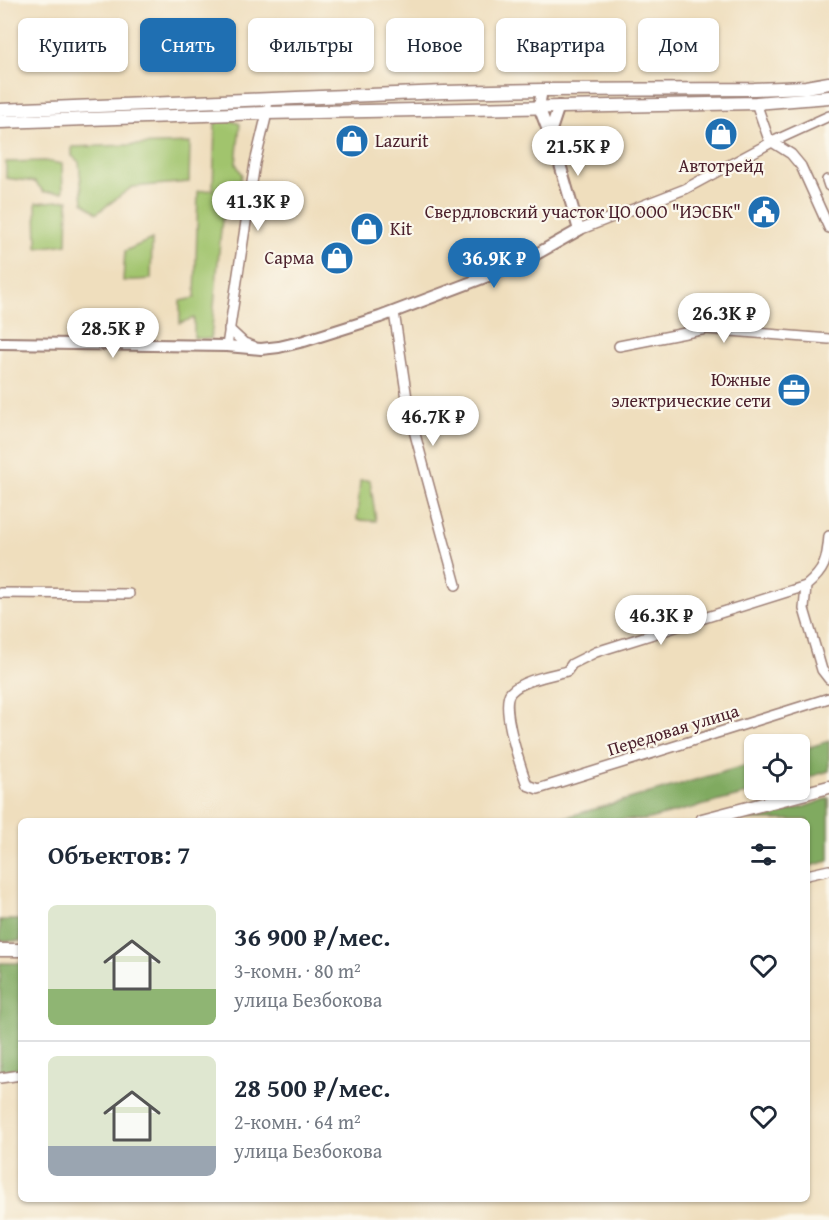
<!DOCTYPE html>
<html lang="ru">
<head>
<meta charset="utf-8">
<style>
  body { margin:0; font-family:"Gentium Book Plus",serif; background:#f2f2f3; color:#1f2937; height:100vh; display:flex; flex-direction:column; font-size:22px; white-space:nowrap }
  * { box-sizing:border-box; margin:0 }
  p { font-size:20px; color:#747a83 }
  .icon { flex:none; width:33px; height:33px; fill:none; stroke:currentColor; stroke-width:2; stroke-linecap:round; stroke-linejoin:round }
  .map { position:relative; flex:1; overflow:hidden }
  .drawer { position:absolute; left:18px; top:818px; width:792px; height:384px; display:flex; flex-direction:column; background:#fff; border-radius:9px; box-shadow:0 2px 4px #0004 }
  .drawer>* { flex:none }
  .banner { position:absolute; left:18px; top:18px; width:794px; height:54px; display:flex; gap:12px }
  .tools { position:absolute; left:744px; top:734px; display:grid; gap:12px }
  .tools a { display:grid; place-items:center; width:66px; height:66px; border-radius:9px; background:#fff; box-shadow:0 2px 4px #0004; font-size:30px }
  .price { position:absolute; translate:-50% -51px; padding:0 14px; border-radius:21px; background:#fff; color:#222; font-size:20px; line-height:39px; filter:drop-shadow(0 2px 3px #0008) }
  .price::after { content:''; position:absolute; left:50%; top:36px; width:18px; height:14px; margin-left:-9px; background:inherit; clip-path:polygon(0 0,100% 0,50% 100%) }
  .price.active { background:#1f6fb2; color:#fff }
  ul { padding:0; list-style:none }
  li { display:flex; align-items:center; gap:18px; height:150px; padding:0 30px }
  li+li { border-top:2px solid #e0e1e3 }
  li span { display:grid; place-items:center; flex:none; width:168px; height:120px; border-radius:9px; color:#555 }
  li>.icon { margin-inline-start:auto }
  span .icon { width:72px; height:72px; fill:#fffc; stroke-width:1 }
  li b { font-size:26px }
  h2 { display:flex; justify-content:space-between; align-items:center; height:72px; padding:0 30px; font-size:26px }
  .tag { padding:0 21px; border-radius:9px; background:#fff; box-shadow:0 2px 4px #0004; font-size:21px; line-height:54px }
  .tag.active { background:#1f6fb2; color:#fff }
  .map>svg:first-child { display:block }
  .green { fill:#a1c46d; stroke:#76724c; stroke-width:1.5 }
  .forest { fill:#80aa60; stroke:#656446; stroke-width:1.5 }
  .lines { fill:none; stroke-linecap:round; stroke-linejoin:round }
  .minor-casing { stroke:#9c7e74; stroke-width:12 }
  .tertiary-casing { stroke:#9c7e74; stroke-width:14 }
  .secondary-casing { stroke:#9c7e74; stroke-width:15 }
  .minor { stroke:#fff; stroke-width:9 }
  .tertiary { stroke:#fff; stroke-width:10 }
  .secondary { stroke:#fff; stroke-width:12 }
  .labels { text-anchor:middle; stroke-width:4.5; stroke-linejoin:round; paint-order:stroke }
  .poi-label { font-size:18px; fill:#4a1f2b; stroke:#fbf7ec; text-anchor:end }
  .street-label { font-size:18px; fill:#4a1f2b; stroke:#fbf7ec }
</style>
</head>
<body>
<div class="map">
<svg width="829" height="1220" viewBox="0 0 829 1220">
  <rect width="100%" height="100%" fill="#fbf7ec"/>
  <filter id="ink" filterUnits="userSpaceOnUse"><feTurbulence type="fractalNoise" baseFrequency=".0167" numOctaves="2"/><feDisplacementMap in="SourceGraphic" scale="12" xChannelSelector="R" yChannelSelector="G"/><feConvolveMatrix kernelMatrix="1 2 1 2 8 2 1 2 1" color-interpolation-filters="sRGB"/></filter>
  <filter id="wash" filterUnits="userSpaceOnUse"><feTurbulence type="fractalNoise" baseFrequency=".008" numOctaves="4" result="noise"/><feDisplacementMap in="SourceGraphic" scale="24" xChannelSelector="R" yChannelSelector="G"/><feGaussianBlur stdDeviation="1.35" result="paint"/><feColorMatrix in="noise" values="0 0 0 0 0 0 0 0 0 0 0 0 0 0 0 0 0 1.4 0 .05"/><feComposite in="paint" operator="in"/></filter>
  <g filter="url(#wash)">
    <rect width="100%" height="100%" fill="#efdebd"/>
    <g class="green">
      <path d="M223 117 240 124 236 164 242 174 235 207 222 219 211 339 194 338V318L180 323V301L195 298 198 191 213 190 215 123Z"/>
      <path d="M190 143 189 182 132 187 97 213 83 202 79 162 72 156V147Z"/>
      <path d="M45 161 62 164 63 192H44L35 182 6 178V162Z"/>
      <path d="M68 200 67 244 37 248 36 203Z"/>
      <path d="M152 239 151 279 123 281 125 251Z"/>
      <path d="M360 480H370L376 521 357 520Z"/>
    </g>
    <g class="forest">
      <path d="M829 741V771L800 780V750Z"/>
      <path d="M754 763V789H767L645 820H556Z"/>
      <path d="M829 798V861L807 867V820H748L804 807Z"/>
      <rect x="0" y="920" width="21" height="21"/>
      <path d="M0 963H21V1068L0 1071Z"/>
    </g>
  </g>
  <g filter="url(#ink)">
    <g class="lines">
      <g class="minor-casing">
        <g id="minor">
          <path d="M756 103 768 137 772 142 791 154 801 166 829 228"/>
          <path d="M827 180 829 186"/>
          <path d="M579 230 685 189 772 142 829 116"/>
          <path d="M394 312 409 412 456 585"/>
          <path d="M229 329 244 343 253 346"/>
          <path d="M227 346 255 163 268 109"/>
          <path d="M619 346 706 329 829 339"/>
          <path d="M829 536C827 561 825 570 806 586L804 609 822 670 829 679"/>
          <path d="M806 586 596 652 572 664 567 671C552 675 522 680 511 692 499 704 521 768 527 785L538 789 829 698"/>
          <path d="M0 593 129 594"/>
          <path d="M807 875 829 870"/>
          <path d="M0 1078 21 1075"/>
        </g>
      </g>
      <g class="tertiary-casing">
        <g id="tertiary">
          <path d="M550 133 559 106"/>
          <path d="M0 343 227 346 261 349 279 347 304 341 380 317 517 265 579 230 557 154 539 107 542 90"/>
        </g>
      </g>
      <g class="secondary-casing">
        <g id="secondary">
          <path d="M0 110 444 92 542 90 754 89 806 87 829 83"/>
          <path d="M0 122 266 113 756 103 829 97"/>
          <path d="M702 820 829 787"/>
          <path d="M0 950H21"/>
        </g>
      </g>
      <use href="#minor" class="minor"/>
      <use href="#tertiary" class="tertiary"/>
      <use href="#secondary" class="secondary"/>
    </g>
  </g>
  <defs>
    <g id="shop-disc" transform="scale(1.725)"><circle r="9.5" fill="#1f6fb2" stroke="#fbf7ec"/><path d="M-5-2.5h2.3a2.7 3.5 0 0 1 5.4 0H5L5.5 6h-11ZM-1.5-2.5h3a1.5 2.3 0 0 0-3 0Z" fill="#fff"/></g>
    <g id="civic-disc" transform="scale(1.725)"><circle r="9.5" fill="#1f6fb2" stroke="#fbf7ec"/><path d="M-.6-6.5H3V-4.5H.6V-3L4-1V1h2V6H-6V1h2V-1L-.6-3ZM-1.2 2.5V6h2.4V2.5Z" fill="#fff"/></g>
    <g id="office-disc" transform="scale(1.725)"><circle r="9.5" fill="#1f6fb2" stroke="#fbf7ec"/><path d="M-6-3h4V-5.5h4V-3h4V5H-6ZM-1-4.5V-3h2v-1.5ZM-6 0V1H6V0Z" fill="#fff"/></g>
  </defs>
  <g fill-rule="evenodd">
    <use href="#shop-disc" x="721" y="134"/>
    <use href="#shop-disc" x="352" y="141"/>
    <use href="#civic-disc" x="764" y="212"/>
    <use href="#shop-disc" x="367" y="229"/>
    <use href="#shop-disc" x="337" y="258"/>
    <use href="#office-disc" x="794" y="390"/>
  </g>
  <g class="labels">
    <g class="poi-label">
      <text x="375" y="147" text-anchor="start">Lazurit</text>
      <text x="721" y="172" text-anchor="middle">Автотрейд</text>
      <text x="741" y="218">Свердловский участок ЦО ООО "ИЭСБК"</text>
      <text x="390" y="235" text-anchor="start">Kit</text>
      <text x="314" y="264">Сарма</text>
      <text x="771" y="386">Южные<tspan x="771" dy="21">электрические сети</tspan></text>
    </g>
    <g class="street-label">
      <text transform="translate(673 730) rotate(-17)" y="6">Передовая улица</text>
    </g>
  </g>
</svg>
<div class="tools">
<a><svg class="icon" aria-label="locate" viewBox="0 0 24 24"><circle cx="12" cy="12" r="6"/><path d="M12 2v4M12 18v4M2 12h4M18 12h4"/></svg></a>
</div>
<b class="price" style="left:578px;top:177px">21.5K ₽</b>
<b class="price" style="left:258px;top:232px">41.3K ₽</b>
<b class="price active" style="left:494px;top:289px">36.9K ₽</b>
<b class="price" style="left:724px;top:344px">26.3K ₽</b>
<b class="price" style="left:113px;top:359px">28.5K ₽</b>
<b class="price" style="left:433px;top:447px">46.7K ₽</b>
<b class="price" style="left:661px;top:646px">46.3K ₽</b>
<div class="banner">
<a class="tag">Купить</a>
<a class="tag active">Снять</a>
<a class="tag">Фильтры</a>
<a class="tag">Новое</a>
<a class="tag">Квартира</a>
<a class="tag">Дом</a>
</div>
<section class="drawer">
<h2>Объектов: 7<svg class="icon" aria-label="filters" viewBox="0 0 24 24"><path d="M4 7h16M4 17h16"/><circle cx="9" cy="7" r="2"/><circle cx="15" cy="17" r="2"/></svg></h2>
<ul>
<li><span style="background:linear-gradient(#dfe7d0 70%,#8fb573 0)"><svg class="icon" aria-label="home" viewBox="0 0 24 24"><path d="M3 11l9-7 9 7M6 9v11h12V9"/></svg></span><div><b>36 900 ₽/мес.</b><p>3-комн. · 80 m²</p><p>улица Безбокова</p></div><svg class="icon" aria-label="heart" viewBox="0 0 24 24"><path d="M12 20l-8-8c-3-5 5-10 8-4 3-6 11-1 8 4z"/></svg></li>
<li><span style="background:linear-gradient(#dfe7d0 75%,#9aa5b1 0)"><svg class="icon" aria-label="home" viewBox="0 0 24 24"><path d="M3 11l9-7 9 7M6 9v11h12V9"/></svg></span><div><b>28 500 ₽/мес.</b><p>2-комн. · 64 m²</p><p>улица Безбокова</p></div><svg class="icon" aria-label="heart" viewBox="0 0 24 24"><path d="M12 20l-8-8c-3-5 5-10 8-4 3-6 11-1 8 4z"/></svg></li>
</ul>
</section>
</div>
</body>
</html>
